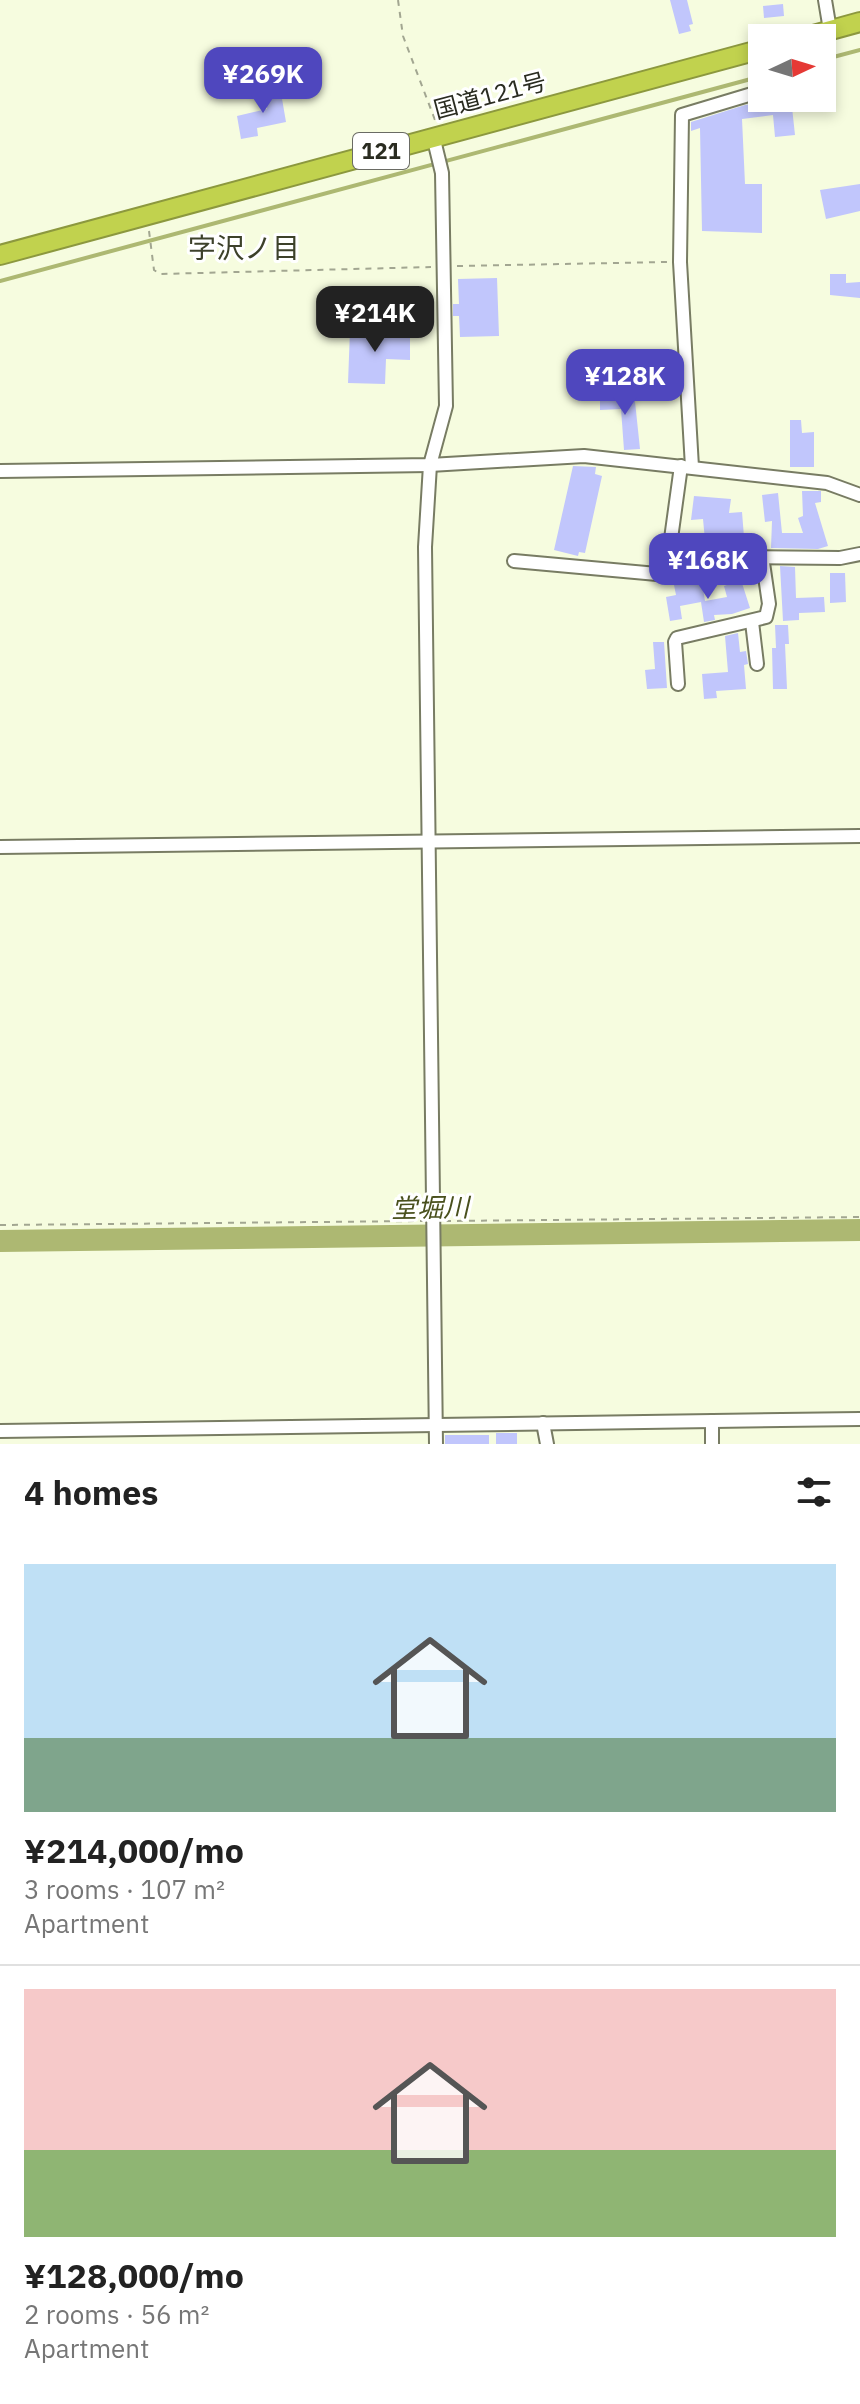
<!DOCTYPE html>
<html lang="en">
<head>
<meta charset="utf-8">
<style>
  body { margin:0; font-family:"IBM Plex Sans","Noto Sans JP",sans-serif; background:#f6f6f6; color:#222; height:100vh; display:flex; flex-direction:column; font-size:30px; white-space:nowrap }
  * { box-sizing:border-box; margin:0 }
  p { font-size:26px; color:#767676 }
  .icon { flex:none; width:44px; height:44px; fill:none; stroke:currentColor; stroke-width:2; stroke-linecap:round; stroke-linejoin:round }
  .map { position:relative; height:1444px; overflow:hidden }
  .sheet { display:flex; flex-direction:column; background:#fff; flex:1 }
  .sheet>* { flex:none }
  .needle { width:52px; rotate:86deg }
  .buttons { position:absolute; left:748px; top:24px; display:grid; gap:16px }
  .buttons a { display:grid; place-items:center; width:88px; height:88px; border-radius:0px; background:#fff; box-shadow:0 4px 12px #0003; font-size:40px }
  .price { position:absolute; translate:-50% -68px; padding:0 18px; border-radius:16px; background:#4f47be; color:#fff; font-size:26px; line-height:52px; filter:drop-shadow(0 2px 4px #0008) }
  .price::after { content:''; position:absolute; left:50%; top:48px; width:24px; height:18px; margin-left:-12px; background:inherit; clip-path:polygon(0 0,100% 0,50% 100%) }
  .price.active { background:#222; color:#fff }
  ul { padding:0; list-style:none }
  li { display:grid; align-content:center; gap:16px; height:424px; padding:0 24px }
  li+li { border-top:2px solid #e0e0e0 }
  li span { display:grid; place-items:center; height:248px; border-radius:0px; color:#555 }
  li>.icon { margin-inline-start:auto }
  span .icon { width:144px; height:144px; fill:#fffc; stroke-width:1 }
  li b { font-size:34px }
  h2 { display:flex; justify-content:space-between; align-items:center; height:96px; padding:0 24px; font-size:34px }
  .map>svg:first-child { display:block }
  .lines { fill:none; stroke-linecap:round; stroke-linejoin:round }
  .stream { stroke:#adb872; stroke-width:4 }
  .river { stroke:#adb872; stroke-width:22 }
  .building { fill:#c1c6fc }
  .minor-casing { stroke:#787c63; stroke-width:16 }
  .highway-casing { stroke:#8c983e; stroke-width:22 }
  .path { stroke:#a2a691; stroke-width:2; stroke-dasharray:6 6; stroke-linecap:butt }
  .minor { stroke:#fff; stroke-width:12 }
  .highway { stroke:#c1d24e; stroke-width:18 }
  .labels { text-anchor:middle; stroke-width:6; stroke-linejoin:round; paint-order:stroke }
  .shield { fill:#fff; stroke:#6a6b64; stroke-width:2 }
  .shield-label { font-size:22px; font-weight:bold; fill:#2a2c21 }
  .street-label { font-size:24px; fill:#2a2c21; stroke:#fff }
  .water-label { font-size:26px; font-style:italic; fill:#49501d; stroke:#fff }
  .quarter-label { font-size:28px; fill:#3d412a; stroke:#fff }
</style>
</head>
<body>
<div class="map">
<svg width="860" height="1444" viewBox="0 0 860 1444">
  <rect width="100%" height="100%" fill="#f6fcdf"/>
  <g class="lines">
    <g class="stream">
      <path d="M822 60 860 50"/>
      <path d="M0 281 762 76"/>
    </g>
    <path class="river" d="M0 1241 860 1230"/>
  </g>
  <g class="building">
    <path d="M670 0H687L693 24 689 25 691 31 679 34Z"/>
    <path d="M783 4 784 16 764 18 763 6Z"/>
    <path d="M280 87 286 122 257 128 258 136 241 139 237 116 267 109 264 90Z"/>
    <path d="M791 98 795 135 775 137 773 115 742 119 745 184H762V233L702 231 700 128 691 131V122L745 105Z"/>
    <path d="M860 184V211L826 219 820 190Z"/>
    <path d="M830 274H846V283L860 282V298L830 295Z"/>
    <path d="M497 278 499 336 460 337 459 316H453V304H459L458 279Z"/>
    <path d="M350 330 410 331V360L386 359 385 384 348 383Z"/>
    <path d="M615 392H634L640 449 624 450 621 409 600 410V397L615 396Z"/>
    <path d="M790 420H801L802 433 814 432V467H790Z"/>
    <path d="M573 466 596 467 595 474 602 476 585 553 579 552 578 556 554 550Z"/>
    <path d="M802 491H821V502L815 503 828 546 818 549 771 548 772 521 765 522 762 495 778 493 782 533H803L798 518 803 516Z"/>
    <path d="M694 496 731 499 729 513 742 512 744 537 724 538 725 549 707 551 711 561 693 565 692 557 706 551 703 519 691 520Z"/>
    <path d="M780 566 795 567 796 598 824 597 825 612 799 613V620L783 621Z"/>
    <path d="M830 573H845L846 602 830 603Z"/>
    <path d="M741 580 750 608 732 614 714 615 715 620 704 622 701 602 680 606 682 619 670 621 666 597 676 595 674 585 702 582 705 601 727 597 724 586Z"/>
    <path d="M775 625H788L789 644H785L787 689H773L772 648H776Z"/>
    <path d="M738 633 740 652 746 651 748 664 744 665 746 689 716 691 717 698 704 699 702 674 728 672 725 636Z"/>
    <path d="M653 642H664L667 688 647 689 645 670 655 669Z"/>
    <rect x="496" y="1433" width="21" height="11"/>
    <rect x="445" y="1435" width="44" height="9"/>
  </g>
  <g class="lines">
    <g class="minor-casing">
      <g id="minor">
        <path d="M825 0 830 30"/>
        <path d="M758 50 762 71"/>
        <path d="M433 136 442 173 446 406 430 465 425 547 436 1444"/>
        <path d="M692 467 680 262 682 115 762 91"/>
        <path d="M0 471 430 465 584 456 827 483 860 495"/>
        <path d="M514 561 679 576 707 572 745 557 840 558 860 554"/>
        <path d="M666 575 681 466"/>
        <path d="M752 622 757 664"/>
        <path d="M678 684 675 642 677 638 766 617 769 604 762 556"/>
        <path d="M0 847 860 836"/>
        <path d="M712 1421V1444"/>
        <path d="M543 1423 547 1444"/>
        <path d="M0 1431 860 1419"/>
      </g>
    </g>
    <g class="highway-casing">
      <g id="highway">
        <path d="M802 38 860 22"/>
        <path d="M0 255 762 49"/>
      </g>
    </g>
    <g class="path">
      <path d="M398 0 403 36 435 120"/>
      <path d="M769 34 790 28"/>
      <path d="M149 231 154 270 160 274 431 267"/>
      <path d="M457 266 667 262"/>
      <path d="M445 1221 860 1217"/>
      <path d="M0 1225 423 1221"/>
    </g>
    <use href="#minor" class="minor"/>
    <use href="#highway" class="highway"/>
  </g>
  <g class="labels">
    <rect class="shield" x="353" y="133" width="56" height="36" rx="6"/>
    <g class="shield-label">
      <text x="381" y="159">121</text>
    </g>
    <g class="street-label">
      <text transform="translate(490 96) rotate(-15)" y="8">国道121号</text>
    </g>
    <g class="water-label">
      <text transform="translate(430 1208) rotate(-1)" y="9">堂堀川</text>
    </g>
    <g class="quarter-label">
      <text x="244" y="258">字沢ノ目</text>
    </g>
  </g>
</svg>
<div class="buttons">
<a><svg class="needle" viewBox="-14 -14 28 28"><path d="M0-13l5 13h-10z" fill="#e53935"/><path d="M0 13l5-13h-10z" fill="#767676"/></svg></a>
</div>
<b class="price" style="left:263px;top:115px">¥269K</b>
<b class="price active" style="left:375px;top:354px">¥214K</b>
<b class="price" style="left:625px;top:417px">¥128K</b>
<b class="price" style="left:708px;top:601px">¥168K</b>
</div>
<section class="sheet">
<h2>4 homes<svg class="icon" aria-label="filters" viewBox="0 0 24 24"><path d="M4 7h16M4 17h16"/><circle cx="9" cy="7" r="2"/><circle cx="15" cy="17" r="2"/></svg></h2>
<ul>
<li><span style="background:linear-gradient(#bfe0f5 70%,#7fa58c 0)"><svg class="icon" aria-label="home" viewBox="0 0 24 24"><path d="M3 11l9-7 9 7M6 9v11h12V9"/></svg></span><div><b>¥214,000/mo</b><p>3 rooms · 107 m²</p><p>Apartment</p></div></li>
<li><span style="background:linear-gradient(#f6c9c9 65%,#8fb573 0)"><svg class="icon" aria-label="home" viewBox="0 0 24 24"><path d="M3 11l9-7 9 7M6 9v11h12V9"/></svg></span><div><b>¥128,000/mo</b><p>2 rooms · 56 m²</p><p>Apartment</p></div></li>
</ul>
</section>
</body>
</html>
